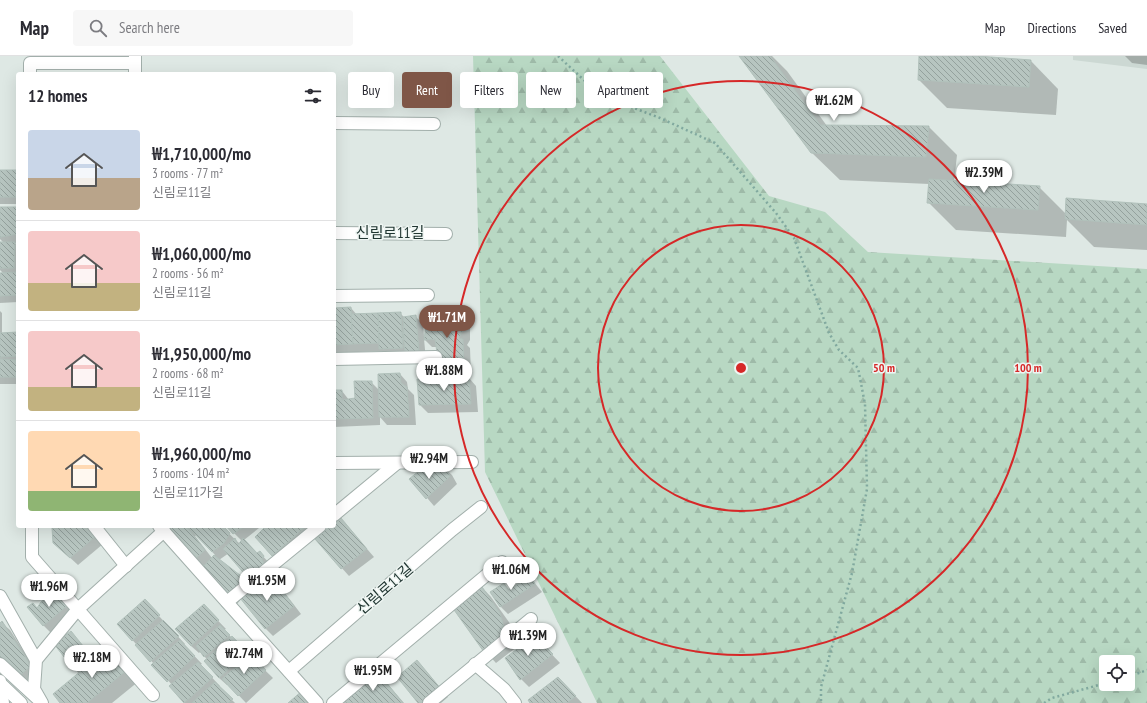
<!DOCTYPE html>
<html lang="en">
<head>
<meta charset="utf-8">
<style>
  body { margin:0; font-family:"PT Sans Narrow","Noto Sans KR",sans-serif; background:#f7f7f7; color:#2b2b33; height:100vh; display:flex; flex-direction:column; font-size:15px; white-space:nowrap }
  * { box-sizing:border-box; margin:0 }
  p { font-size:13px; color:#7c7c81 }
  .icon { flex:none; width:22px; height:22px; fill:none; stroke:currentColor; stroke-width:2; stroke-linecap:round; stroke-linejoin:round }
  .map { position:relative; flex:1; overflow:hidden }
  .drawer { position:absolute; left:16px; top:16px; width:320px; height:456px; display:flex; flex-direction:column; background:#fff; border-radius:4px; box-shadow:0 4px 16px #0002 }
  .drawer>* { flex:none }
  .banner { position:absolute; left:348px; top:16px; width:380px; height:36px; display:flex; gap:8px }
  .fabs { position:absolute; left:1099px; top:599px; display:grid; gap:8px }
  .fabs a { display:grid; place-items:center; width:36px; height:36px; border-radius:4px; background:#fff; box-shadow:0 4px 16px #0002; font-size:20px }
  .price { position:absolute; translate:-50% -34px; padding:0 9px; border-radius:14px; background:#fff; color:#222; font-size:13px; line-height:26px; filter:drop-shadow(0 1px 2px #0008) }
  .price::after { content:''; position:absolute; left:50%; top:24px; width:12px; height:9px; margin-left:-6px; background:inherit; clip-path:polygon(0 0,100% 0,50% 100%) }
  .price.on { background:#7f5647; color:#fff }
  ul { padding:0; list-style:none }
  li { display:flex; align-items:center; gap:12px; height:100px; padding:0 12px }
  li+li { border-top:1px solid #e1e1e2 }
  li span { display:grid; place-items:center; flex:none; width:112px; height:80px; border-radius:4px; color:#555 }
  li>.icon { margin-inline-start:auto }
  span .icon { width:48px; height:48px; fill:#fffc; stroke-width:1 }
  li b { font-size:17px }
  h2 { display:flex; justify-content:space-between; align-items:center; height:48px; padding:0 12px; font-size:17px }
  .chip { padding:0 14px; border-radius:4px; background:#fff; box-shadow:0 4px 16px #0002; font-size:14px; line-height:36px }
  .chip.on { background:#7f5647; color:#fff }
  header { display:flex; align-items:center; gap:24px; box-sizing:border-box; height:56px; padding:0 20px; background:#fff; border-bottom:1px solid #e1e1e2 }
  header strong { font-size:19px }
  nav { display:flex; gap:22px; margin-inline-start:auto; font-size:14px }
  .search { width:280px; height:36px; background:#f7f7f7; display:flex; align-items:center; gap:10px; box-sizing:border-box; padding:0 14px; border-radius:4px; color:#7c7c81; font-size:15px }
  .map>svg:first-child { display:block }
  .built { fill:#ccd8d3 }
  .forest { fill:url(#forest-firs); fill-rule:evenodd }
  .shadow { fill:#0003; fill-rule:evenodd }
  .building { fill:url(#building-back-hatch); stroke:#b1c1bb }
  .lines { fill:none; stroke-linecap:round; stroke-linejoin:round }
  .minor-casing { stroke:#a2afab; stroke-width:14 }
  .path { stroke:#81a99f; stroke-width:2.5; stroke-dasharray:2 3; stroke-linecap:butt }
  .minor { stroke:#fff; stroke-width:12 }
  .ring { fill:none; stroke:#d62828; stroke-width:2 }
  .labels { text-anchor:middle; stroke-width:3; stroke-linejoin:round; paint-order:stroke }
  .street-label { font-size:15px; fill:#213632; stroke:#eef5f2 }
  .centre { fill:#d62828; stroke:#eef5f2; stroke-width:2 }
  .ring-label { font-size:12px; text-anchor:middle; font-weight:bold; fill:#d62828; stroke:#eef5f2; stroke-width:3; stroke-linejoin:round; paint-order:stroke }
</style>
</head>
<body>
<header>
<strong>Map</strong>
<div class="search"><svg class="icon" aria-label="search" viewBox="0 0 24 24"><circle cx="10" cy="10" r="6"/><path d="M15 15l6 6"/></svg>Search here</div>
<nav><a>Map</a><a>Directions</a><a>Saved</a></nav>
</header>
<div class="map">
<svg width="1147" height="647" viewBox="0 0 1147 647">
  <defs>
    <pattern id="forest-firs" width="22" height="20" patternUnits="userSpaceOnUse"><rect width="22" height="20" fill="#b8d8c3"/><path d="M5 1l3.5 6h-7zM16 11l3.5 6h-7z" fill="#9ebaa8"/></pattern>
    <pattern id="building-back-hatch" width="6" height="6" patternUnits="userSpaceOnUse"><rect width="6" height="6" fill="#b7c5c0"/><path d="M-1 5l2 2M0 0l6 6M5-1l2 2" fill="none" stroke="#94a19d"/></pattern>
  </defs>
  <rect width="100%" height="100%" fill="#dee8e4"/>
  <path class="built" d="M1073 0H1147V13L1073 4Z"/>
  <path class="forest" d="M473 0H660L769 140 825 156 868 196 1147 213V647H597L485 416ZM1106 606H1128V628H1106Z"/>
  <g class="shadow">
    <path d="M741 0H772L787 15 827 70 929 71 957 99 954 126 1039 131 1066 158 1147 149V194L1094 191 1067 164 1066 181 956 174 928 146 929 128 840 124 811 96Z"/>
    <path d="M920 0H961L1030 4 1058 33 1056 59 947 52 919 24Z"/>
    <path d="M1125 0H1147V9L1132 7Z"/>
    <rect x="0" y="115" width="18" height="33"/>
    <path d="M0 152H18V187H15L18 190V246L0 247V218H4L0 214V187H4L0 183Z"/>
    <path d="M351 252 357 259 400 257 405 262 415 260 423 268 424 280 462 261 470 269V284L467 289 470 292 471 318H448L440 310 437 291H432L424 283 426 304 388 300 382 295 334 297V253Z"/>
    <path d="M0 255 2 257V278L18 277V328H0Z"/>
    <path d="M400 318 407 326 408 333 414 339 416 369H387L380 361V369L334 371V335H342L349 344 356 343 371 326 379 334Z"/>
    <path d="M469 322 476 330 478 356 428 357 420 349 418 324 429 327 454 326Z"/>
    <path d="M444 412 452 419 457 428 434 450 411 423 423 413 429 418 438 416Z"/>
    <path d="M341 463 374 501 349 520 316 483Z"/>
    <path d="M168 470H221L240 488 242 485 227 470H257L259 472 244 484 257 498 260 497 271 509 269 512 273 518 270 520 278 528 301 558 273 580 265 572 242 542 237 548 202 513ZM197 479 215 499 212 502 195 480ZM229 497 258 530 252 532 219 504Z"/>
    <path d="M268 470H314L280 507 272 499Z"/>
    <path d="M96 480 103 488 78 509 54 487Z"/>
    <path d="M530 521 542 536 508 558 501 551 491 537 504 528 510 534Z"/>
    <path d="M480 529 491 541 511 569 517 591 496 607 485 595Z"/>
    <path d="M56 535 76 556 51 577 43 569 38 553Z"/>
    <path d="M145 545 185 588 184 589 202 608 200 609 220 630 219 631 235 647H185L171 630 172 629 154 608 118 568Z"/>
    <path d="M204 550 226 573 224 574 273 622 246 647 228 628 227 629 219 622 201 595 199 597 191 590Z"/>
    <path d="M2 567 10 574 38 618 28 627 0 601V569Z"/>
    <path d="M71 576 95 605 110 592 139 625 112 647H62L79 618 76 614Z"/>
    <path d="M543 589 560 607 529 631 521 623Z"/>
    <path d="M417 605 448 641 441 647H419Z"/>
    <path d="M377 616 404 647H340Z"/>
    <path d="M566 630 582 647H532Z"/>
  </g>
  <g class="building">
    <path d="M739 0H770L820 69 929 70 926 101 811 97Z"/>
    <path d="M919 0H977L1031 4 1029 31 918 24Z"/>
    <rect x="0" y="114" width="18" height="27"/>
    <path d="M929 123 1040 130 1038 154 927 147Z"/>
    <path d="M1066 142 1147 148V169L1065 163Z"/>
    <path d="M0 151H18V178L0 181Z"/>
    <path d="M0 186H15L14 212H0Z"/>
    <path d="M17 216 18 239 0 240V217Z"/>
    <path d="M351 251 353 288 334 289V252Z"/>
    <path d="M401 256 403 292 379 293 378 257Z"/>
    <path d="M378 257 379 287 353 288 351 258Z"/>
    <path d="M416 259 419 297 405 296 404 287 403 261Z"/>
    <path d="M463 260 462 276 459 282 463 283 464 310 439 311 435 283 424 284 427 261Z"/>
    <path d="M18 276V300L0 301V277Z"/>
    <path d="M0 303 18 304V321H0Z"/>
    <path d="M400 317 401 327 407 331 409 361H379L378 318Z"/>
    <path d="M469 321 471 348 419 349 417 323 429 326 439 322 454 325Z"/>
    <path d="M354 325H372L373 362 334 363V334H342V344L355 342Z"/>
    <path d="M433 410 438 415 444 410 450 420 426 443 409 423 424 411 428 418Z"/>
    <path d="M341 462 367 493 341 513 315 483 331 470H334V468Z"/>
    <path d="M166 470H186L205 494 194 504Z"/>
    <path d="M187 470H223L230 477 224 487 212 496Z"/>
    <path d="M226 470H245L233 478Z"/>
    <path d="M266 470H306L272 500 255 481Z"/>
    <path d="M88 471 96 480 70 502 53 487 52 472Z"/>
    <path d="M235 482 238 489 243 482 257 497 260 495 264 500 262 504 266 510 248 522 223 493Z"/>
    <path d="M214 499 245 523 228 541 201 513Z"/>
    <path d="M270 519 294 550 265 573 240 542Z"/>
    <path d="M530 520 535 528 500 551 490 536 504 527 508 534Z"/>
    <path d="M480 528 500 557 506 579 484 596 452 551Z"/>
    <path d="M56 534 69 548 43 570 27 551 33 547 37 552 41 546Z"/>
    <path d="M145 543 160 559 132 585 117 568Z"/>
    <path d="M204 548 219 564 191 590 175 573Z"/>
    <path d="M163 564 179 580 150 606 135 589Z"/>
    <path d="M2 565 31 610 19 620 0 602V567Z"/>
    <path d="M220 569 230 579 204 601 196 590Z"/>
    <path d="M71 575 92 601 75 615 54 588Z"/>
    <path d="M232 580 247 596 219 622 204 605Z"/>
    <path d="M535 580 553 598 520 624 505 602Z"/>
    <path d="M180 584 195 600 167 626 151 609Z"/>
    <path d="M110 591 128 613 87 647H60L53 638Z"/>
    <path d="M251 598 266 614 238 640 222 623Z"/>
    <path d="M417 604 441 633 424 647H418L397 621Z"/>
    <path d="M198 606 213 621 184 647 169 630Z"/>
    <path d="M377 615 403 647H338Z"/>
    <path d="M558 621 576 640 567 647H530L528 644Z"/>
    <path d="M215 626 233 643 228 647H192Z"/>
    <path d="M302 635 312 647H288Z"/>
  </g>
  <g class="lines">
    <g class="minor-casing">
      <g id="minor">
        <path d="M135 0V18"/>
        <path d="M30 18V7H135"/>
        <path d="M334 67 434 68"/>
        <path d="M334 177 446 178"/>
        <path d="M334 240 428 239"/>
        <path d="M334 303 436 301"/>
        <path d="M334 407 472 406"/>
        <path d="M334 459 397 407"/>
        <path d="M32 470V501L153 639"/>
        <path d="M94 470 126 510"/>
        <path d="M159 470 317 647"/>
        <path d="M0 540 36 604"/>
        <path d="M227 546 320 470"/>
        <path d="M0 608 38 643"/>
        <path d="M475 608 504 633 515 647"/>
        <path d="M289 615 452 474 481 451"/>
        <path d="M0 625 3 647"/>
        <path d="M0 627 21 647"/>
        <path d="M42 647 34 633 36 604 78 553 164 475"/>
        <path d="M333 647 502 506"/>
        <path d="M429 647 531 563"/>
      </g>
    </g>
    <g class="path">
      <path d="M558 0 600 39 660 62 715 87 776 157 794 182 829 277 839 294 858 312 865 348 867 433 852 517 821 631V647"/>
      <path d="M1128 621 1147 614"/>
      <path d="M1044 647 1052 642 1106 627"/>
    </g>
    <use href="#minor" class="minor"/>
  </g>
  <g class="ring">
    <circle cx="741" cy="312" r="143"/>
    <circle cx="741" cy="312" r="287"/>
  </g>
  <g class="labels">
    <g class="street-label">
      <text x="390" y="182">신림로11길</text>
      <text transform="translate(385 533) rotate(-41)" y="5">신림로11길</text>
    </g>
  </g>
  <circle cx="741" cy="312" r="6" class="centre"/>
  <g class="ring-label">
    <text x="884" y="316">50 m</text>
    <text x="1028" y="316">100 m</text>
  </g>
</svg>
<div class="fabs">
<a><svg class="icon" aria-label="locate" viewBox="0 0 24 24"><circle cx="12" cy="12" r="6"/><path d="M12 2v4M12 18v4M2 12h4M18 12h4"/></svg></a>
</div>
<b class="price" style="left:834px;top:66px">₩1.62M</b>
<b class="price" style="left:984px;top:138px">₩2.39M</b>
<b class="price on" style="left:447px;top:283px">₩1.71M</b>
<b class="price" style="left:444px;top:336px">₩1.88M</b>
<b class="price" style="left:429px;top:424px">₩2.94M</b>
<b class="price" style="left:511px;top:535px">₩1.06M</b>
<b class="price" style="left:267px;top:546px">₩1.95M</b>
<b class="price" style="left:49px;top:552px">₩1.96M</b>
<b class="price" style="left:528px;top:601px">₩1.39M</b>
<b class="price" style="left:244px;top:619px">₩2.74M</b>
<b class="price" style="left:92px;top:623px">₩2.18M</b>
<b class="price" style="left:373px;top:636px">₩1.95M</b>
<div class="banner">
<a class="chip">Buy</a>
<a class="chip on">Rent</a>
<a class="chip">Filters</a>
<a class="chip">New</a>
<a class="chip">Apartment</a>
</div>
<section class="drawer">
<h2>12 homes<svg class="icon" aria-label="filters" viewBox="0 0 24 24"><path d="M4 7h16M4 17h16"/><circle cx="9" cy="7" r="2"/><circle cx="15" cy="17" r="2"/></svg></h2>
<ul>
<li><span style="background:linear-gradient(#c9d6e8 60%,#b9a48a 0)"><svg class="icon" aria-label="home" viewBox="0 0 24 24"><path d="M3 11l9-7 9 7M6 9v11h12V9"/></svg></span><div><b>₩1,710,000/mo</b><p>3 rooms · 77 m²</p><p>신림로11길</p></div></li>
<li><span style="background:linear-gradient(#f6c9c9 65%,#c2b280 0)"><svg class="icon" aria-label="home" viewBox="0 0 24 24"><path d="M3 11l9-7 9 7M6 9v11h12V9"/></svg></span><div><b>₩1,060,000/mo</b><p>2 rooms · 56 m²</p><p>신림로11길</p></div></li>
<li><span style="background:linear-gradient(#f6c9c9 70%,#c2b280 0)"><svg class="icon" aria-label="home" viewBox="0 0 24 24"><path d="M3 11l9-7 9 7M6 9v11h12V9"/></svg></span><div><b>₩1,950,000/mo</b><p>2 rooms · 68 m²</p><p>신림로11길</p></div></li>
<li><span style="background:linear-gradient(#ffd9b3 75%,#8fb573 0)"><svg class="icon" aria-label="home" viewBox="0 0 24 24"><path d="M3 11l9-7 9 7M6 9v11h12V9"/></svg></span><div><b>₩1,960,000/mo</b><p>3 rooms · 104 m²</p><p>신림로11가길</p></div></li>
</ul>
</section>
</div>
</body>
</html>
